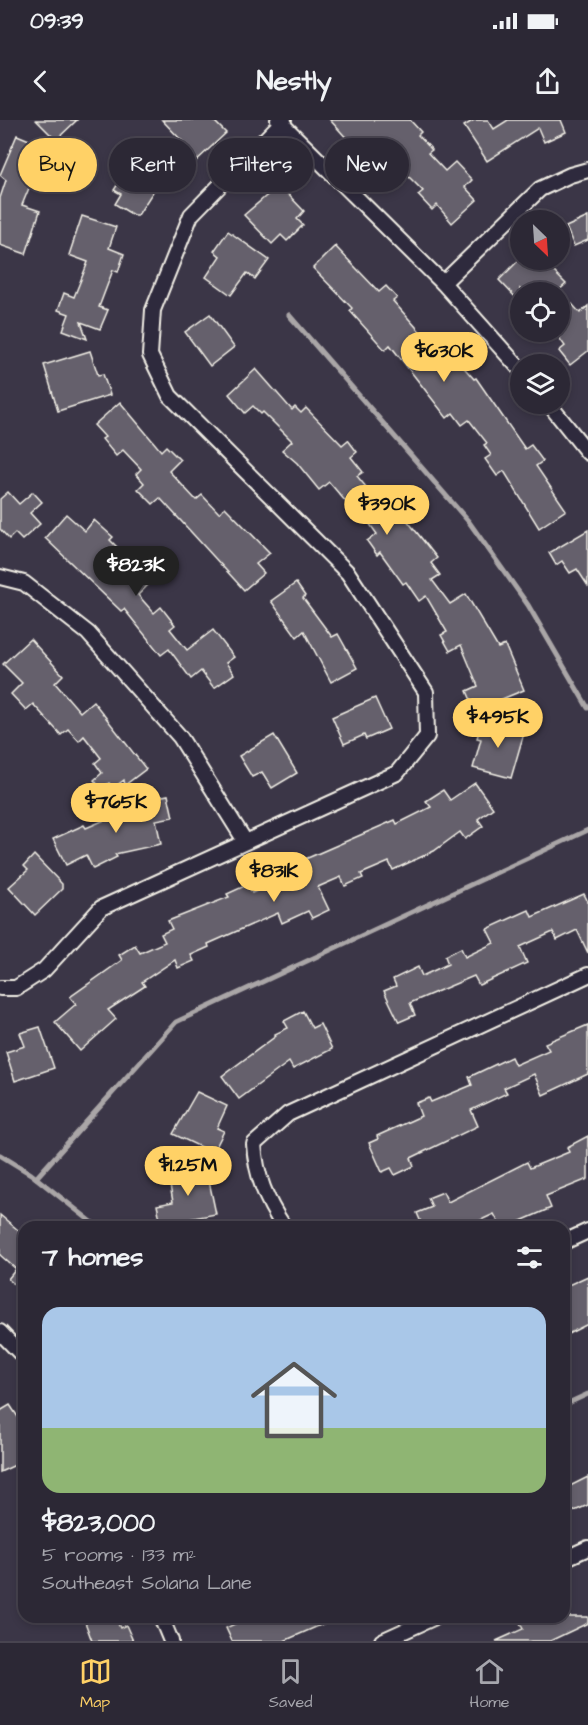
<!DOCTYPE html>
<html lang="en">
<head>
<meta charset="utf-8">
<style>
  body { margin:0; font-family:"Architects Daughter",sans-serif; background:#34303d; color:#f1f3f6; height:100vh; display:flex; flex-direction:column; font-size:22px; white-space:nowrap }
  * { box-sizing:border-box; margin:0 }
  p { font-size:20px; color:#a6a6ad }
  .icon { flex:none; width:33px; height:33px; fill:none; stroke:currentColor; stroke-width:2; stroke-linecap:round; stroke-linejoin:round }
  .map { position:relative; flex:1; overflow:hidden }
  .sheet { position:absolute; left:18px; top:1101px; width:552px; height:402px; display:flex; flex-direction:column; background:#2c2835; border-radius:18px; box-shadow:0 3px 9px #0003,0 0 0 2px #484450 }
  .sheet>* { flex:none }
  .banner { position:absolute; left:18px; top:18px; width:552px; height:54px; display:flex; gap:12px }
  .needle { width:39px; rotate:155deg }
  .fabs { position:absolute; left:510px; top:90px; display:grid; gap:12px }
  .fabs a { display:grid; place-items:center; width:60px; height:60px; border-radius:50%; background:#2c2835; box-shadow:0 3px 9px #0003,0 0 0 2px #484450; font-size:30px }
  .price { position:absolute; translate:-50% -51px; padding:0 14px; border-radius:21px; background:#ffd166; color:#111; font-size:20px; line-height:39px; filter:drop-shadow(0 2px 3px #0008) }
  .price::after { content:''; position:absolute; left:50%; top:36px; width:18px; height:14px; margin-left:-9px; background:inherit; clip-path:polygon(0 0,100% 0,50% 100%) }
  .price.active { background:#222; color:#fff }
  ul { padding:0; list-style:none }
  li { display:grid; align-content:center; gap:12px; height:318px; padding:0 24px }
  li+li { border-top:2px solid #484450 }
  li span { display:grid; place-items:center; height:186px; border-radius:18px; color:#555 }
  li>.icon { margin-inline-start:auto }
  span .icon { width:108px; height:108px; fill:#fffc; stroke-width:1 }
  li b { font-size:26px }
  h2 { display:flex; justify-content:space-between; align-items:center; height:72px; padding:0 24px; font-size:26px }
  .chip { padding:0 21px; border-radius:27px; background:#2c2835; box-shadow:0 3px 9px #0003,0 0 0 2px #484450; font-size:21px; line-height:54px }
  .chip.active { background:#ffd166; color:#111 }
  .status { display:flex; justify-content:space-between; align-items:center; height:42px; padding:0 30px; background:#2c2835; direction:ltr }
  .status svg { height:16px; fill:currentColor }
  header { display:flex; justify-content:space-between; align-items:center; height:78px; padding:0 24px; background:#2c2835; font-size:27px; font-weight:800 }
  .menu { display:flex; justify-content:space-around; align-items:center; height:84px; border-top:2px solid #484450; background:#2c2835; font-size:16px; color:#a6a6ad }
  .menu a { display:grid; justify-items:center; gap:3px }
  .menu .active { color:#ffd166 }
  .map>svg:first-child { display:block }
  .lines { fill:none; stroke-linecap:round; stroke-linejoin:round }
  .stream { stroke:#aaa6a7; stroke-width:5 }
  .building { fill:#65616c; stroke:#f4f1e8; stroke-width:1.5 }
  .minor-casing { stroke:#f4f1e8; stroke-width:18 }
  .minor { stroke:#2f2a3d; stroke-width:14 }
</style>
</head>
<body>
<div class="status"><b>09:39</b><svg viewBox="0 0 49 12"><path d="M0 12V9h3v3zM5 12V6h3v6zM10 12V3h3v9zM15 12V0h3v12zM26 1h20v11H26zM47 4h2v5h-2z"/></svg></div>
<header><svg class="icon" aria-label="back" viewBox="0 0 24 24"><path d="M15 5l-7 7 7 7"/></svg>Nestly<svg class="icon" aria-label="share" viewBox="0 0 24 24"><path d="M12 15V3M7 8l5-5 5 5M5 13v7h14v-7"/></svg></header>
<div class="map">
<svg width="588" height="1521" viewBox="0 0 588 1521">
  <rect width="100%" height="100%" fill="#3b3647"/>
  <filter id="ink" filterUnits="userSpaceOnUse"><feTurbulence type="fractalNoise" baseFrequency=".0167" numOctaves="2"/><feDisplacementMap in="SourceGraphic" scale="12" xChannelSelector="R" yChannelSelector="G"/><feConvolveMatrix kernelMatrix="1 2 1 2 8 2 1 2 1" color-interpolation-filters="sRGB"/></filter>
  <g filter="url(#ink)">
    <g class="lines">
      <g class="stream">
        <path d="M289 195 469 402 528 485 588 588"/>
        <path d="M0 1035 31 1054 98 1107"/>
        <path d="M36 1058 176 902 588 710"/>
        <path d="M564 1285 588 1274"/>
      </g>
    </g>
    <g class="building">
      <path d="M36 0H77L56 20Z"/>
      <path d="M162 0H213L226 13 193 44 177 27 183 22Z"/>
      <path d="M330 0H410L421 12 418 15 432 30 428 33 445 51 455 42 472 60 465 67 477 80 452 103 437 85 432 90 418 75 423 71 400 48 392 56 365 29 360 33Z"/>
      <path d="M474 0H488L494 9 508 0H561L566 12 544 22 538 8 487 41 464 6Z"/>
      <path d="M17 15 46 27 22 85 40 91 26 134 0 125V78L6 60 0 55Z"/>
      <path d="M133 41 161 59 138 95H133L115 84 121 74 114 70Z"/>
      <path d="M279 65 304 91 297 99 303 105 287 121 281 115 272 124 244 95Z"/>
      <path d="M82 96 116 107 109 128 124 134 118 152 113 150 99 187 108 190 100 209 81 202 87 219 63 210 69 194 58 190 64 173 74 177 88 142 69 135Z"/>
      <path d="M588 97V120L574 126 566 107Z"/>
      <path d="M228 111 269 140 255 159 247 153 231 175 206 157 220 136 214 131Z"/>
      <path d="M335 126 379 172 386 166 397 178 393 181 439 233 446 227 474 259 476 258 525 329 531 325 543 341 536 346 566 390 539 408 504 351 497 356 485 339 491 335 484 325 487 323 469 300 462 305 453 293 447 298 390 225 385 230 350 191 352 188 313 148Z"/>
      <path d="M520 139 542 140 566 164 557 172H523L520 169V182L499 160Z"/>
      <path d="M572 184 580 193 588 186V231L570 245 559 231 565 226 560 219V194Z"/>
      <path d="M210 194 234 227 210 246 185 212Z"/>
      <path d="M90 231 98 255 103 254 110 275 58 291 44 245Z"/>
      <path d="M256 249 292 290 295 287 301 293 306 288 342 325 348 320 357 332 351 337 363 352 357 356 375 378 383 371 395 387 402 382 412 396 407 400 437 438 431 443 440 455 432 460 450 484 466 474 498 528 505 525 524 570 475 590 467 571 478 566 461 525 450 531 441 515 447 512 426 476 419 481 406 462 403 464 380 432 377 435 367 421 377 414 351 378 346 382 329 362 319 370 297 343 282 330 292 321 263 292 261 294 253 286 245 293 229 274Z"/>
      <path d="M120 282 161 331 166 326 180 340 169 351 196 380 202 375 219 393 225 387 270 433 256 444 264 453 244 470 160 378 153 384 138 369 144 363 136 354 141 349 123 330 116 336 102 319 105 317 94 305Z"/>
      <path d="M8 372 19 384 33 372 42 382 30 393 40 404 22 420 15 413 9 419 0 409V379Z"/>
      <path d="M66 394 85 411 94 400 113 417 110 420 141 451 143 449 153 460 138 475 154 493 161 487 175 505 170 509 187 530 213 510 234 537 226 543 234 554 214 568 201 551 191 559 169 529 161 535 124 489 121 491 45 418Z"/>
      <path d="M588 410V466L577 449 570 453 562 441 556 445 549 433Z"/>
      <path d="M296 463 305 476 303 478 332 517 338 514 357 548 331 562 304 511 297 517 271 481Z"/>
      <path d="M30 519 63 555 55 563 80 592 93 581 146 649 125 665 124 660 113 668 109 663 101 669 94 660 102 653 95 643 101 638 84 616 79 621 68 609 61 615 33 584 26 590 11 574 22 563 3 544Z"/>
      <path d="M375 578 389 609 366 619 364 615 344 624 332 597Z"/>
      <path d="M482 601 524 613 511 658 473 648 481 619 477 618Z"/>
      <path d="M274 615 297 653 272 668 262 652 252 657 239 636Z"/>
      <path d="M475 663 493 688 478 699 483 706 465 719 460 712 434 731 393 750 389 742 361 754 363 758 345 766 341 757 318 767 329 790 312 798 308 791 282 803 278 793 208 824 209 827 191 835 194 841 178 848 175 840 142 862 145 866 108 890 116 899 80 931 55 902 76 884 70 877 122 840 119 835 135 825 140 833 165 822 161 814 172 809 168 801 229 777 227 774 249 764 252 773 291 756 287 747 395 700 397 704 431 687 426 681 443 670 450 680Z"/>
      <path d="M168 675 173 697 156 700 161 724 115 734 117 737 93 749 86 735 66 745 53 719 84 705 86 708 107 699 130 694 128 683Z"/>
      <path d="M34 735 62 764V769L35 795 9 767 28 750 24 746Z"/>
      <path d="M584 774 588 782V833L577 810 557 820 553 812 520 827 527 843 479 865 474 856 410 883 415 895 399 902 384 871 396 866 393 859 418 847 422 856 448 844 445 836 461 828 465 837 494 823 487 809 529 790 532 797Z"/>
      <path d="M303 891 312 908 320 904 332 929 293 949 289 942 239 979 222 956 276 916 275 914 288 908 284 901Z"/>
      <path d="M588 905V954L543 975 534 954 504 968 507 973 471 990 478 1006 411 1038 414 1046 395 1055 391 1048 382 1052 369 1023 378 1019 377 1016 421 996 416 983 429 978 431 982 472 965 469 957 511 937 515 945 549 930 545 923Z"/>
      <path d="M40 907 54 948 15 961 6 932 25 926 20 913Z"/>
      <path d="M197 972 227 986 217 1008 224 1011 213 1033 173 1014Z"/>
      <path d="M588 1016V1059L546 1076 551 1088 507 1107H501L494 1094 466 1107H423L417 1093 432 1087 428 1078 443 1072 448 1082 527 1042 530 1048 569 1032 567 1027Z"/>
      <path d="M206 1047 216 1094 161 1104 157 1085 173 1082 168 1054Z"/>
      <path d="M0 1095 24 1115V1172L8 1159 16 1149 0 1135Z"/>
      <path d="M588 1156V1204L564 1216V1167Z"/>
      <path d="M10 1285 24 1306V1341L0 1352V1291Z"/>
      <path d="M588 1357V1385L570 1393 564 1380V1369Z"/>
      <path d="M95 1497H115L120 1508 126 1505 133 1521H92L85 1502Z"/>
      <path d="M236 1497H339L284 1521H232L226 1508 239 1502Z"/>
      <path d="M534 1497H588V1503L550 1521H496L523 1509 520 1503Z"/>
    </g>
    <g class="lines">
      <g class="minor-casing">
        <g id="minor">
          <path d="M278 0 443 163 520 249"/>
          <path d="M443 163 540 69 570 55 588 50"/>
          <path d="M549 284 588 333"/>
          <path d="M0 457 24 463 88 513 180 617 245 721"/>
          <path d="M0 868H16L44 850 101 788 397 653 427 616 426 572 348 453 170 276 150 235 153 190 191 95 284 0"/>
          <path d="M284 1107C266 1080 256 1056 254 1024L288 994 588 855"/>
          <path d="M564 1122 588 1111"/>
          <path d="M0 1212 24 1237"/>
          <path d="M564 1439 588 1428"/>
          <path d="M161 1497 171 1521"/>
          <path d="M382 1521 435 1497"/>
        </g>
      </g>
      <use href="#minor" class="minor"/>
    </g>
  </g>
</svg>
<div class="fabs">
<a><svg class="needle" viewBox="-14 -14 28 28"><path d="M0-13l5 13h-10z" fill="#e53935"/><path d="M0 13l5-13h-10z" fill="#a6a6ad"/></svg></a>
<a><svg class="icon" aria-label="locate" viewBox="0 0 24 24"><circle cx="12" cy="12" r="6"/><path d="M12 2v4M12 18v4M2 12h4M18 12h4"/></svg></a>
<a><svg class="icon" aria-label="layers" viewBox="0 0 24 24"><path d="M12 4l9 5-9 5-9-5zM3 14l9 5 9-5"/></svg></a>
</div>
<b class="price" style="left:444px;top:263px">$630K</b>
<b class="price" style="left:387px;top:416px">$390K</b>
<b class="price active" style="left:136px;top:477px">$823K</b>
<b class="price" style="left:498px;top:629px">$495K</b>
<b class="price" style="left:116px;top:714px">$765K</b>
<b class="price" style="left:274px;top:783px">$831K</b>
<b class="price" style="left:188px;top:1077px">$1.25M</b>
<div class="banner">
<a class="chip active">Buy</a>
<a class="chip">Rent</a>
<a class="chip">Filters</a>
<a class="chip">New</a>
</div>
<section class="sheet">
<h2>7 homes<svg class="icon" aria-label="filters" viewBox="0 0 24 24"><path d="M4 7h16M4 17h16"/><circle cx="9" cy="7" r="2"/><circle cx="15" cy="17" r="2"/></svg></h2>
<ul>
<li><span style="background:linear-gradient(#a9c7e8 65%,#8fb573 0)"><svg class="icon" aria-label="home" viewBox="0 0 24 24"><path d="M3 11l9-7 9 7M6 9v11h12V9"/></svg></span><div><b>$823,000</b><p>5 rooms · 133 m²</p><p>Southeast Solana Lane</p></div></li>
</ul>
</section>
</div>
<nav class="menu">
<a class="active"><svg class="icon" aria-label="map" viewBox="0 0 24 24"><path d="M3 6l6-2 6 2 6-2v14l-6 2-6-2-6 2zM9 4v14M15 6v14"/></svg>Map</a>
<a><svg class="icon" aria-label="saved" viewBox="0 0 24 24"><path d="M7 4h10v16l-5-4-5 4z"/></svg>Saved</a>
<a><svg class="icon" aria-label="home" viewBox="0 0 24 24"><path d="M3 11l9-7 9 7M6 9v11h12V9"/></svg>Home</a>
</nav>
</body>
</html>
